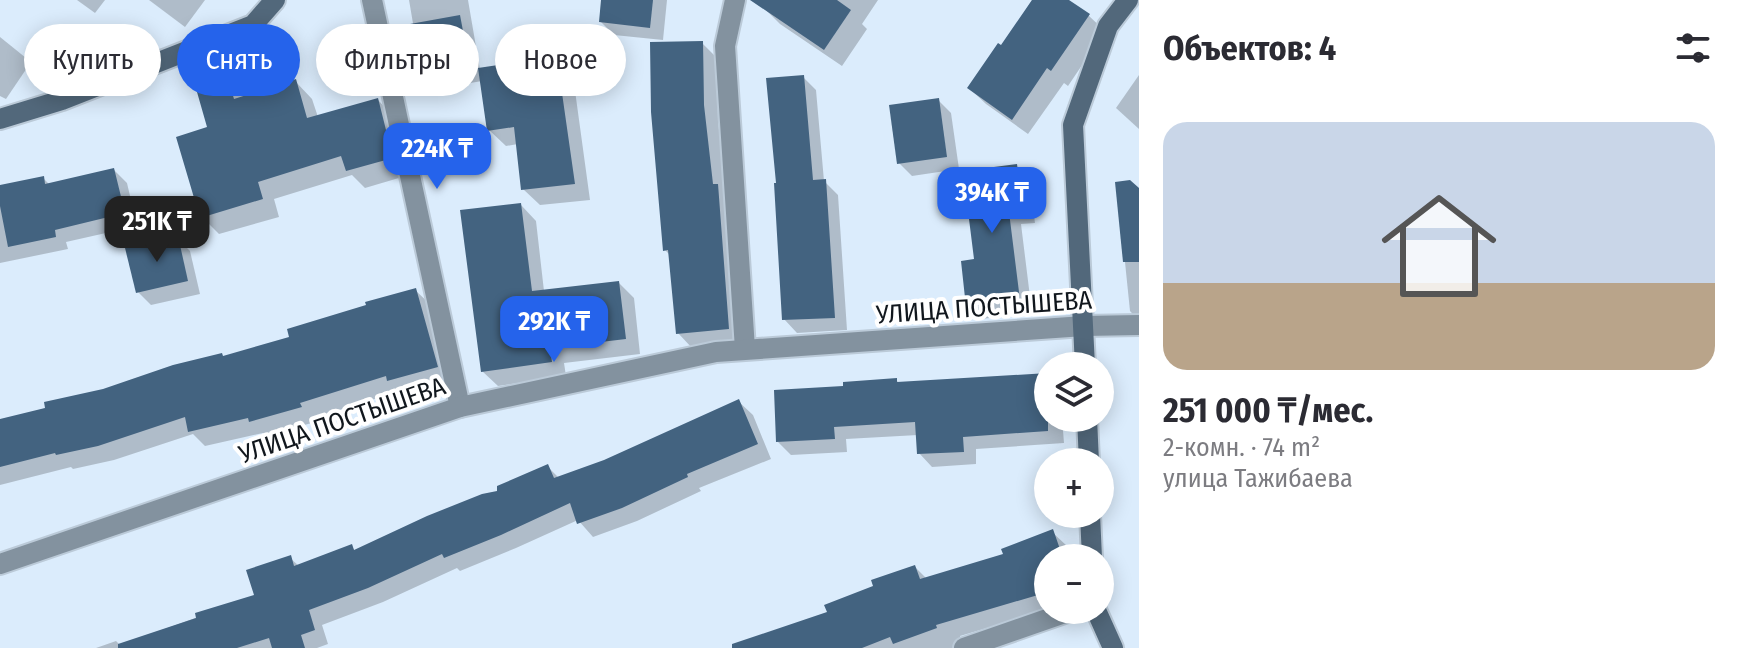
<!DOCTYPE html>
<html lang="ru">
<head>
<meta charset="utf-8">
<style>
  body { margin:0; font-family:"Fira Sans Condensed",sans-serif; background:#f7f7f7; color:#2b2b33; height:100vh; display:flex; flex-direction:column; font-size:30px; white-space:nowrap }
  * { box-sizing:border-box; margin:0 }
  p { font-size:26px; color:#7c7c81 }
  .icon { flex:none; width:44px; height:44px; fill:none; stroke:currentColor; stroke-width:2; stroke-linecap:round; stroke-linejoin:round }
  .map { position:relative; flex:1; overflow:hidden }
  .side { display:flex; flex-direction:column; background:#fff; width:600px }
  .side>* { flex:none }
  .guide { position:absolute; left:24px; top:24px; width:760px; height:72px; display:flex; gap:16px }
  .buttons { position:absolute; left:1034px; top:352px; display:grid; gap:16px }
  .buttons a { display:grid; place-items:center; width:80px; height:80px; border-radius:50%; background:#fff; box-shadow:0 4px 20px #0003; font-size:40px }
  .price { position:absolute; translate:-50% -68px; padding:0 18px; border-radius:16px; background:#2563eb; color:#fff; font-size:26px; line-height:52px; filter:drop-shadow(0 2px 4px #0008) }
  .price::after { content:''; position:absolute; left:50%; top:48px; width:24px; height:18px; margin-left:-12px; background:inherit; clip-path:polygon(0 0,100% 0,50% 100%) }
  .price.selected { background:#222; color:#fff }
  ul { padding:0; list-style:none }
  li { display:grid; align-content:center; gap:16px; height:424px; padding:0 24px }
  li span { display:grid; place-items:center; height:248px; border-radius:24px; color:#555 }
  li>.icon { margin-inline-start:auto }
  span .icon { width:144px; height:144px; fill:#fffc; stroke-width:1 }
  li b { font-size:34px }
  h2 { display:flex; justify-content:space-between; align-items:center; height:96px; padding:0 24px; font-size:34px }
  .tag { padding:0 28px; border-radius:36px; background:#fff; box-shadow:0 4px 20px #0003; font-size:28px; line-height:72px }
  .tag.selected { background:#2563eb; color:#fff }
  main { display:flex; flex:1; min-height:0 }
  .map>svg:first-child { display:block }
  .shadow { fill:#0003 }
  .building { fill:#436380 }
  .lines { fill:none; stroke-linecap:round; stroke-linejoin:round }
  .street-casing { stroke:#bbcad8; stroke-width:24 }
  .secondary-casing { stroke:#bbcad8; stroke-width:24 }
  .street { stroke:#83929f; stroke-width:20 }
  .secondary { stroke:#52687b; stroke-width:20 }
  .labels { text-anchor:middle; stroke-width:8; stroke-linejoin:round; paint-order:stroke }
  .street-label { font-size:26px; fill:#11171d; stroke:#fff }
</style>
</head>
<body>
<main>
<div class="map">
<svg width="1139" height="648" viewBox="0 0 1139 648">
  <rect width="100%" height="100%" fill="#dbecfc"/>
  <g class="shadow">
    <path d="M77 0H105L95 13Z"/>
    <path d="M149 0H205L185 27Z"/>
    <path d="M409 0H468L480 70 556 60 573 76 590 200 540 205 523 189 518 144 506 146 489 130 482 81 435 89 422 76Z"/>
    <path d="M603 0H667L663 40 614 35 601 22Z"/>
    <path d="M768 0H878L862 24 867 29 842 66 780 24 763 7Z"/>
    <path d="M1032 0H1066L1088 15 1105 31 1068 86 1064 83 1028 134 986 104 969 88 1002 48Z"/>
    <path d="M0 37 31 62 6 99 0 96Z"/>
    <path d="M702 43 717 58 718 121 743 343 692 348 678 333 670 255 665 250Z"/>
    <path d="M224 71 242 89 244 97 295 81 312 99 318 117 378 100 395 118 409 175 365 188 352 175 274 199 279 217 219 234 202 217 209 128Z"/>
    <path d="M1139 75V129L1116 108Z"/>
    <path d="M803 77 816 90 824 181 838 195 847 330 797 333 784 319Z"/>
    <path d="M938 100 951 113 959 169 912 176 899 163Z"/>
    <path d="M1016 166 1029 179 1035 223 1021 224 1032 313 981 319 968 306 976 261Z"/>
    <path d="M114 170 127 183 137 226 66 242 68 249 0 263V188L43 178 50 185Z"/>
    <path d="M1117 184 1139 190V321L1130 311Z"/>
    <path d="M521 205 536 221 544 291 619 283 634 298 640 354 564 363 566 376 498 386 482 371Z"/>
    <path d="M177 238 190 251 200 294 151 305 138 292Z"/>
    <path d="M415 290 431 305 452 382 404 395 400 391 314 418 315 422 266 436 263 433 205 446 193 434 114 460 73 469 71 467 0 485V421L292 339Z"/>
    <path d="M1048 375V418H1062L1064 443 976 449V464L932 467 919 453 918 435 846 439 847 452 791 455 778 442 845 388 896 380 900 384Z"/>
    <path d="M738 401 753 415 771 459 699 488 701 491 637 521 593 537 578 520 516 548 460 571 457 568 383 602 322 625 328 644 317 648H96L116 641 120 645 257 596 290 558 299 566 351 546 356 552 500 492 547 466 559 478 605 462Z"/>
    <path d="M1052 532 1067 546 1071 558H1048V610L960 636 964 648H732L829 613 915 567 927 579 1006 555Z"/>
  </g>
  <g class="building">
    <path d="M601 0H653L650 28 599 22Z"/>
    <path d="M750 0H837L851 10 824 50Z"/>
    <path d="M1032 0H1069L1090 14 1051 71 1047 68 1012 120 967 88 998 43 1001 45Z"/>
    <path d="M460 15 470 68 420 77 410 24Z"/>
    <path d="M703 41 704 105 713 184H718L729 329 676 334 668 250 663 251 651 112 650 42Z"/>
    <path d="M547 58H557L575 184 521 190 514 127 487 131 478 68Z"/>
    <path d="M225 69 234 99 296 79 307 118 378 98 393 158 346 171 341 156 258 182 263 199 200 218 176 137 207 127 193 78Z"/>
    <path d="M804 75 813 180 826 179 835 318 782 320 774 183H776L766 78Z"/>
    <path d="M939 98 947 157 897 164 889 105Z"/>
    <path d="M1017 164 1023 210 1009 212 1020 300 966 307 961 261 974 259 963 171Z"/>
    <path d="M114 168 125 213 55 230 56 237 8 247 0 206V185L44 176 45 184Z"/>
    <path d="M1130 180 1139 188V262H1123L1115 182Z"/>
    <path d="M521 203 532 291 619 281 626 339 550 348 552 362 481 372 460 210Z"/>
    <path d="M178 236 188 281 136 293 125 248Z"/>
    <path d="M416 288 438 367 387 381 386 376 300 403 302 407 249 422 248 418 188 432 185 417 98 446 56 455 55 453 0 467V419L45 408 44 402 103 389 173 365 222 353 223 356 289 337 287 329 366 305 365 302Z"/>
    <path d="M1048 373V431L963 437 964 452 917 454 915 422 834 427 835 439 776 442 774 390 843 386V382L897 378V382Z"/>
    <path d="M739 399 758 444 687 474 688 477 622 508 577 524 570 503 501 535 444 558 442 554 368 588 309 610 315 630 301 635 305 648H272L269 638 237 648H118V644L196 618 195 613 254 595 246 570 291 555 294 566 352 544 354 550 427 516 482 494 497 491V486L548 464 554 478 604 460Z"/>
    <path d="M1053 529 1063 558H1048V592L936 625 937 628 893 644 890 637 862 648H732V644L827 612 824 605 873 586 871 580 915 565 920 579 1003 554 1001 549Z"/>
  </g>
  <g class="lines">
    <g class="street-casing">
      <g id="street">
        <path d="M372 0 460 407"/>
        <path d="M735 0 725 46 745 349"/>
        <path d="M0 564 460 407 716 352 1084 326 1139 325"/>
        <path d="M964 648 1073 610"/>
      </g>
    </g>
    <g class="secondary-casing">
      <g id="secondary">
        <path d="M0 119 62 100 253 25 275 0"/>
        <path d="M1085 366 1073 125 1108 26 1128 0"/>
        <path d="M1087 418 1089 462"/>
        <path d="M1090 514 1092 558"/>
        <path d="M1096 610 1113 648"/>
      </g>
    </g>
    <use href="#street" class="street"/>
    <use href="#secondary" class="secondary"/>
  </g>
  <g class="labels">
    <g class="street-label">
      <text transform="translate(984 307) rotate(-4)" y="9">УЛИЦА ПОСТЫШЕВА</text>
      <text transform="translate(342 420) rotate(-19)" y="9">УЛИЦА ПОСТЫШЕВА</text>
    </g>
  </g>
</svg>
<div class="buttons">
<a><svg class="icon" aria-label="layers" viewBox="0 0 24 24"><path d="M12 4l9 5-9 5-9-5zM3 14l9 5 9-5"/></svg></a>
<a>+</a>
<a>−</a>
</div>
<b class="price" style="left:437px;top:191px">224K ₸</b>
<b class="price" style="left:992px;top:235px">394K ₸</b>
<b class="price selected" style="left:157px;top:264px">251K ₸</b>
<b class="price" style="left:554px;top:364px">292K ₸</b>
<div class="guide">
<a class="tag">Купить</a>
<a class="tag selected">Снять</a>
<a class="tag">Фильтры</a>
<a class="tag">Новое</a>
</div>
</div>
<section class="side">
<h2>Объектов: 4<svg class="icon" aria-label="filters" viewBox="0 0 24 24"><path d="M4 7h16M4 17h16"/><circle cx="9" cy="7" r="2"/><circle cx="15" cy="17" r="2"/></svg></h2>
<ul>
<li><span style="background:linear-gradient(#c9d6e8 65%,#b9a48a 0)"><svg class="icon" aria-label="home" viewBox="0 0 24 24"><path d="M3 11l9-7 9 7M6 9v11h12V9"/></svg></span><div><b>251 000 ₸/мес.</b><p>2-комн. · 74 m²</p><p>улица Тажибаева</p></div></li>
</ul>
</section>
</main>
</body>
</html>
